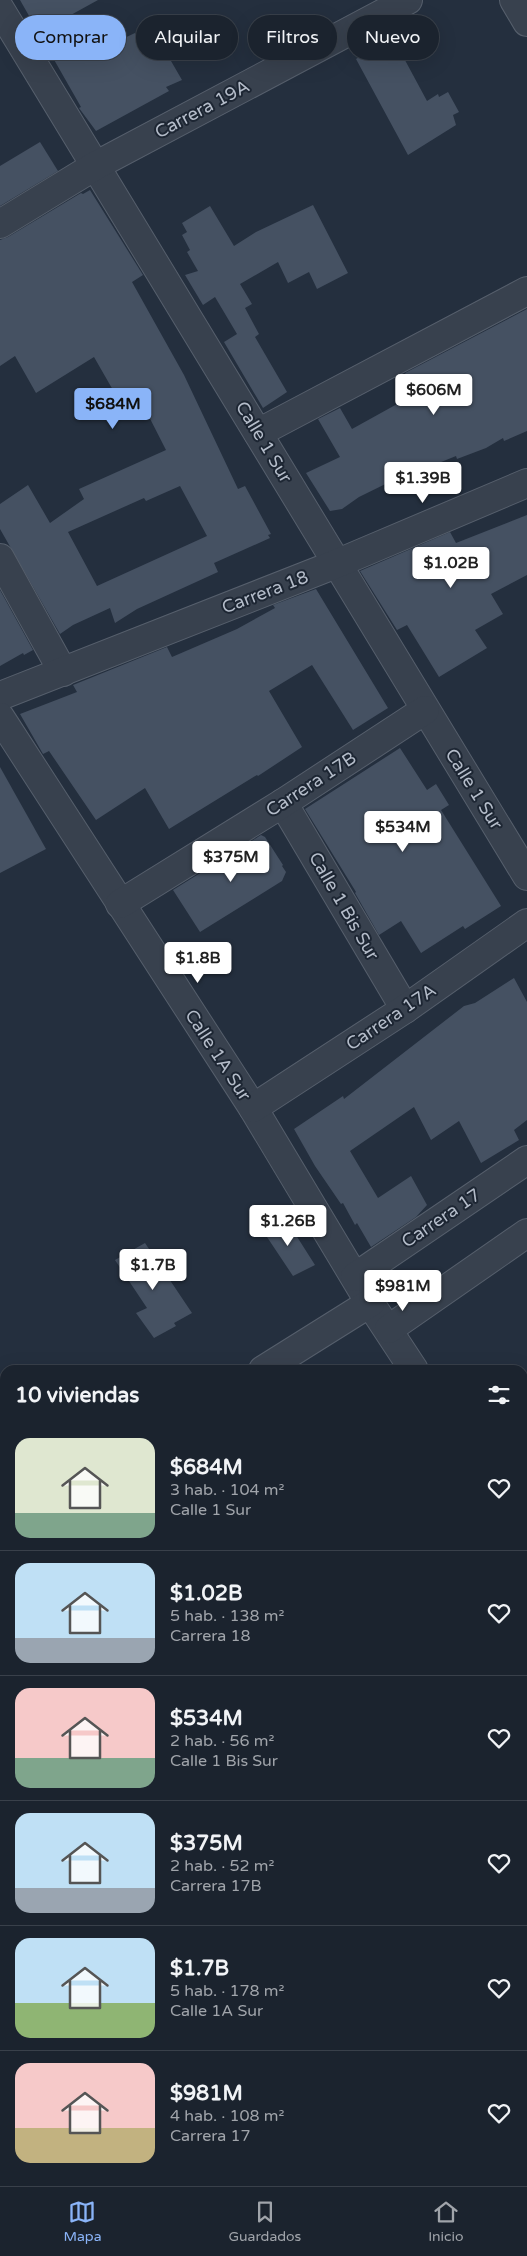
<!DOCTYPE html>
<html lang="es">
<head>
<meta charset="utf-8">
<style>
  body { margin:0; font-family:"Varela Round",sans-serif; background:#242b36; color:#f1f3f6; height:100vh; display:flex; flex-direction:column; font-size:19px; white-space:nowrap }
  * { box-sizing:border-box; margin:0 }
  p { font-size:16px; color:#a0a4aa }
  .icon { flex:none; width:28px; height:28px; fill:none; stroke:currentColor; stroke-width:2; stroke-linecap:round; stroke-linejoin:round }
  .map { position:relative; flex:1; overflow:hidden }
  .details { position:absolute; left:0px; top:1365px; width:528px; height:821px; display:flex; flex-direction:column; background:#1b232e; border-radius:15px 15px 0 0; box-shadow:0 5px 20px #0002,0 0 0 1px #39404a }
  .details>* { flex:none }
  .guide { position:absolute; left:15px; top:15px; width:498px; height:45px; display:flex; gap:10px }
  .price { position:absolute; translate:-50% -42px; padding:0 11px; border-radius:5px; background:#fff; color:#222; font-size:16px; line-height:32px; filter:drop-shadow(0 1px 2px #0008) }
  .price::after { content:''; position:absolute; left:50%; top:30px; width:15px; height:11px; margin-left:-8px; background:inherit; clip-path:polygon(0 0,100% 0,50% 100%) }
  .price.on { background:#8ab4f8; color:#111 }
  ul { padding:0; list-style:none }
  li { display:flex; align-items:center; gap:15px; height:125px; padding:0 15px }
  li+li { border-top:1px solid #39404a }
  li span { display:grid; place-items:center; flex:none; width:140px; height:100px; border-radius:15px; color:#555 }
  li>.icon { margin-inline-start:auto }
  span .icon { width:60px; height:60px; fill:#fffc; stroke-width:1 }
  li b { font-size:21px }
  h2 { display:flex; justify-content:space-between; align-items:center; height:60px; padding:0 15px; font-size:21px }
  .pill { padding:0 18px; border-radius:22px; background:#1b232e; box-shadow:0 5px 20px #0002,0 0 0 1px #39404a; font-size:18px; line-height:45px }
  .pill.on { background:#8ab4f8; color:#111 }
  .tab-bar { display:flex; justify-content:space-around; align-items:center; height:70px; border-top:1px solid #39404a; background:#1b232e; font-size:14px; color:#a0a4aa }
  .tab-bar a { display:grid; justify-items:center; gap:2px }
  .tab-bar .on { color:#8ab4f8 }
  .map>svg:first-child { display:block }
  .building { fill:#455162; fill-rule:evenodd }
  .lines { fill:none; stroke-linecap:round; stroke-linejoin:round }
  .minor-casing { stroke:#565f6c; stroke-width:30 }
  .path { stroke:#44595c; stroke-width:3; stroke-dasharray:4 4; stroke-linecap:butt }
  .minor { stroke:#38414e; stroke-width:28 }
  .labels { text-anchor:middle; stroke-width:4; stroke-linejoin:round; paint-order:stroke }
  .street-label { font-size:18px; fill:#b4bcc9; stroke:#1d2633 }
</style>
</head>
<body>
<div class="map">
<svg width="527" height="2186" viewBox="0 0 527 2186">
  <rect width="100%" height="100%" fill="#242f3e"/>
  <g class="building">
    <path d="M20 0H98L69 16 88 55 135 33 140 41 175 23 190 50 171 61 182 80 166 87 169 91 96 131 79 108 81 107Z"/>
    <path d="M392 36 427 101 438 94 439 97 448 92 459 112 453 115 456 125 408 155 356 59Z"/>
    <path d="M40 142 58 171 0 206V166Z"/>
    <path d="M90 190 143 275 132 282 184 375 238 489 245 486 271 534 268 535 270 538 214 563 218 572 137 609 115 623 110 608 73 625 60 634 0 529V504L28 485 50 523 84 499 79 489 166 450 141 401 125 411 94 357 36 393 15 356 0 366V240L8 237 81 193 83 194ZM180 486 207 536 97 586 68 532 144 498 146 501Z"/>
    <path d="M313 205 348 273 317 289 309 272 288 283 278 262 240 284 252 304 245 308 259 334 255 337 287 392 263 408 224 342 237 334 215 297 203 305 185 275 198 271 187 252 190 250 182 235 187 232 182 223 210 206 234 246 256 232Z"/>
    <path d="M527 309V431L504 441 503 438 486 448 457 459 456 456 419 471 418 468 359 497 342 509 330 511 306 473 340 457 318 419 340 408 352 429 417 393 405 373Z"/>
    <path d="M527 515V575L491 594 503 614 475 630 487 648 439 677 407 625 397 630 360 571 450 532 456 543Z"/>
    <path d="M316 589 388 708 353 730 312 665 269 691 302 747 258 776 257 775 169 829 145 788 96 820 49 751 43 754 20 714 77 692 73 685 167 647 172 657 237 629 275 608 273 605Z"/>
    <path d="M0 590 33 650 24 655 23 653 0 666Z"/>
    <path d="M400 748 427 790 436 784 449 805 441 810 501 906 465 929 463 926 421 953 401 921 379 935 355 893 356 892 305 809Z"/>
    <path d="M0 767 46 849 0 873Z"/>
    <path d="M261 835 265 837 283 865 282 866 286 872 282 881 200 932 173 890Z"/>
    <path d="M514 978 527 1002V1120L514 1130 519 1140 481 1163 459 1121 431 1140 414 1107 350 1151 378 1198 411 1176 427 1205 416 1217 371 1247 357 1223 355 1225 343 1203 341 1204 315 1166 294 1129 343 1096 344 1099 464 1006 475 1003Z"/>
    <path d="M280 1218 291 1234 294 1232 315 1265 293 1276 261 1228Z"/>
    <path d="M145 1243 192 1313 174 1323 176 1326 154 1338 136 1313 147 1308 115 1260Z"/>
  </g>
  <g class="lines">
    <g class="minor-casing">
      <g id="minor">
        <path d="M514 0 527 22"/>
        <path d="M0 9 527 876"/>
        <path d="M0 224 95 166 408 0"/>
        <path d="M258 433 527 291"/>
        <path d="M0 558 63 672"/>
        <path d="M0 696 336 564 527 483"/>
        <path d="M0 717 253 1108 370 1303 414 1370"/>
        <path d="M283 803 405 1009"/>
        <path d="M120 904 283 803 425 710"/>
        <path d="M253 1108 405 1009 527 923"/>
        <path d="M355 1277 527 1160"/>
        <path d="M389 1329 527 1233"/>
        <path d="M263 1370 370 1303"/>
        <path d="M0 1395 5 1404"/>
        <path d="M522 1545 527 1552"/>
        <path d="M522 1748 527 1745"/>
        <path d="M522 2034 527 2041"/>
        <path d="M522 2095 527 2093"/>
        <path d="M522 2124 527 2122"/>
        <path d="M23 2186 24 2181"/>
        <path d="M326 2186 337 2181"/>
        <path d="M393 2186 403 2181"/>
      </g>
    </g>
    <path class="path" d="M5 1896 1 1910 5 1965"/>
    <use href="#minor" class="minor"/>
  </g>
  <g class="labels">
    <g class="street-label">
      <text transform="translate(202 109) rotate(-28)" y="6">Carrera 19A</text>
      <text transform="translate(264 442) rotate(59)" y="6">Calle 1 Sur</text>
      <text transform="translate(265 592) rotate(-21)" y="6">Carrera 18</text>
      <text transform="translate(311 784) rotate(-33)" y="6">Carrera 17B</text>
      <text transform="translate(474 789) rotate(58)" y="6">Calle 1 Sur</text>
      <text transform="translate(344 906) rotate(60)" y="6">Calle 1 Bis Sur</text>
      <text transform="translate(391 1017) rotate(-34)" y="6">Carrera 17A</text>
      <text transform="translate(218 1055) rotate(57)" y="6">Calle 1A Sur</text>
      <text transform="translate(441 1218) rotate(-34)" y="6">Carrera 17</text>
    </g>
  </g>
</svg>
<b class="price" style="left:434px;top:416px">$606M</b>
<b class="price on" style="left:113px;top:430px">$684M</b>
<b class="price" style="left:423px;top:504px">$1.39B</b>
<b class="price" style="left:451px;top:589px">$1.02B</b>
<b class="price" style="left:403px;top:853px">$534M</b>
<b class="price" style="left:231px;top:883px">$375M</b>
<b class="price" style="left:198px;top:984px">$1.8B</b>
<b class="price" style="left:288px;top:1247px">$1.26B</b>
<b class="price" style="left:153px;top:1291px">$1.7B</b>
<b class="price" style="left:403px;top:1312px">$981M</b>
<div class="guide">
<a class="pill on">Comprar</a>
<a class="pill">Alquilar</a>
<a class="pill">Filtros</a>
<a class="pill">Nuevo</a>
</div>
<section class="details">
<h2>10 viviendas<svg class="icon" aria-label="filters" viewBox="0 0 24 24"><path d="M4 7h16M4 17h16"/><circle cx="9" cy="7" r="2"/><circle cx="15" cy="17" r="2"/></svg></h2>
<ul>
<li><span style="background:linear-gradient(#dfe7d0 75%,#7fa58c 0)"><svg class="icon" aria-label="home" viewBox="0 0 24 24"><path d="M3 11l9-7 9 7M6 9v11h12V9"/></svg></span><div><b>$684M</b><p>3 hab. · 104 m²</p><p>Calle 1 Sur</p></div><svg class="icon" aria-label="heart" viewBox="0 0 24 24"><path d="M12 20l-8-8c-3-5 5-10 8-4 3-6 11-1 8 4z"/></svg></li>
<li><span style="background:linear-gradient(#bfe0f5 75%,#9aa5b1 0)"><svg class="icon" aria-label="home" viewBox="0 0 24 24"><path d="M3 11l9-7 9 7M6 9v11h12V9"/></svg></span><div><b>$1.02B</b><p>5 hab. · 138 m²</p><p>Carrera 18</p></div><svg class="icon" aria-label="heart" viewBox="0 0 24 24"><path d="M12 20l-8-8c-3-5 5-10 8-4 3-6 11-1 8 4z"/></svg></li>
<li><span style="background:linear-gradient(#f6c9c9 70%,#7fa58c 0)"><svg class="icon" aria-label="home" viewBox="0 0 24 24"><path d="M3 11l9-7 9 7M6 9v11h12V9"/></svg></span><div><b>$534M</b><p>2 hab. · 56 m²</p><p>Calle 1 Bis Sur</p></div><svg class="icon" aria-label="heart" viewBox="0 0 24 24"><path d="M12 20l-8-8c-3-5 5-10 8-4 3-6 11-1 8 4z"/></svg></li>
<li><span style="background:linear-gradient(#bfe0f5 75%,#9aa5b1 0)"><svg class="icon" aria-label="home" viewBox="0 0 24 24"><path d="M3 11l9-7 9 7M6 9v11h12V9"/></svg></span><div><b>$375M</b><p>2 hab. · 52 m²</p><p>Carrera 17B</p></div><svg class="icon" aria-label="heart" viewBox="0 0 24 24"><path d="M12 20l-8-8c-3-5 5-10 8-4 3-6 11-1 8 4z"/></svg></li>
<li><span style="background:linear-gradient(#bfe0f5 65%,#8fb573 0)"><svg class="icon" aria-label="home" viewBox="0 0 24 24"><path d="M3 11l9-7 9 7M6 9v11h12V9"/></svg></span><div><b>$1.7B</b><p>5 hab. · 178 m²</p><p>Calle 1A Sur</p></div><svg class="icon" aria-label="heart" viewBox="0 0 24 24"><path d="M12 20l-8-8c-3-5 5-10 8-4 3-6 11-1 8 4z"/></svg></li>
<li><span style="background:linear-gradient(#f6c9c9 65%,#c2b280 0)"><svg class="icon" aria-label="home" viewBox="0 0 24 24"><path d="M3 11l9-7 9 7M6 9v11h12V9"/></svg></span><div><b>$981M</b><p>4 hab. · 108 m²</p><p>Carrera 17</p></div><svg class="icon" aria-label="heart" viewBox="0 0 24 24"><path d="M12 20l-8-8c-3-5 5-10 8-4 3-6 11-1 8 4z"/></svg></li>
</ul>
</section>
</div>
<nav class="tab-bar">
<a class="on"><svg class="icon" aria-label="map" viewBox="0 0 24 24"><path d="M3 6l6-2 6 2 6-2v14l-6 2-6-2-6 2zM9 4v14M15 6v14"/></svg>Mapa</a>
<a><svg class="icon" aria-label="saved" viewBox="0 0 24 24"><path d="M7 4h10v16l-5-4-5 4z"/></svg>Guardados</a>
<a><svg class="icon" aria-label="home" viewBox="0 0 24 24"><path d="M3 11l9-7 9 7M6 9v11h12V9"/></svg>Inicio</a>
</nav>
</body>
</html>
